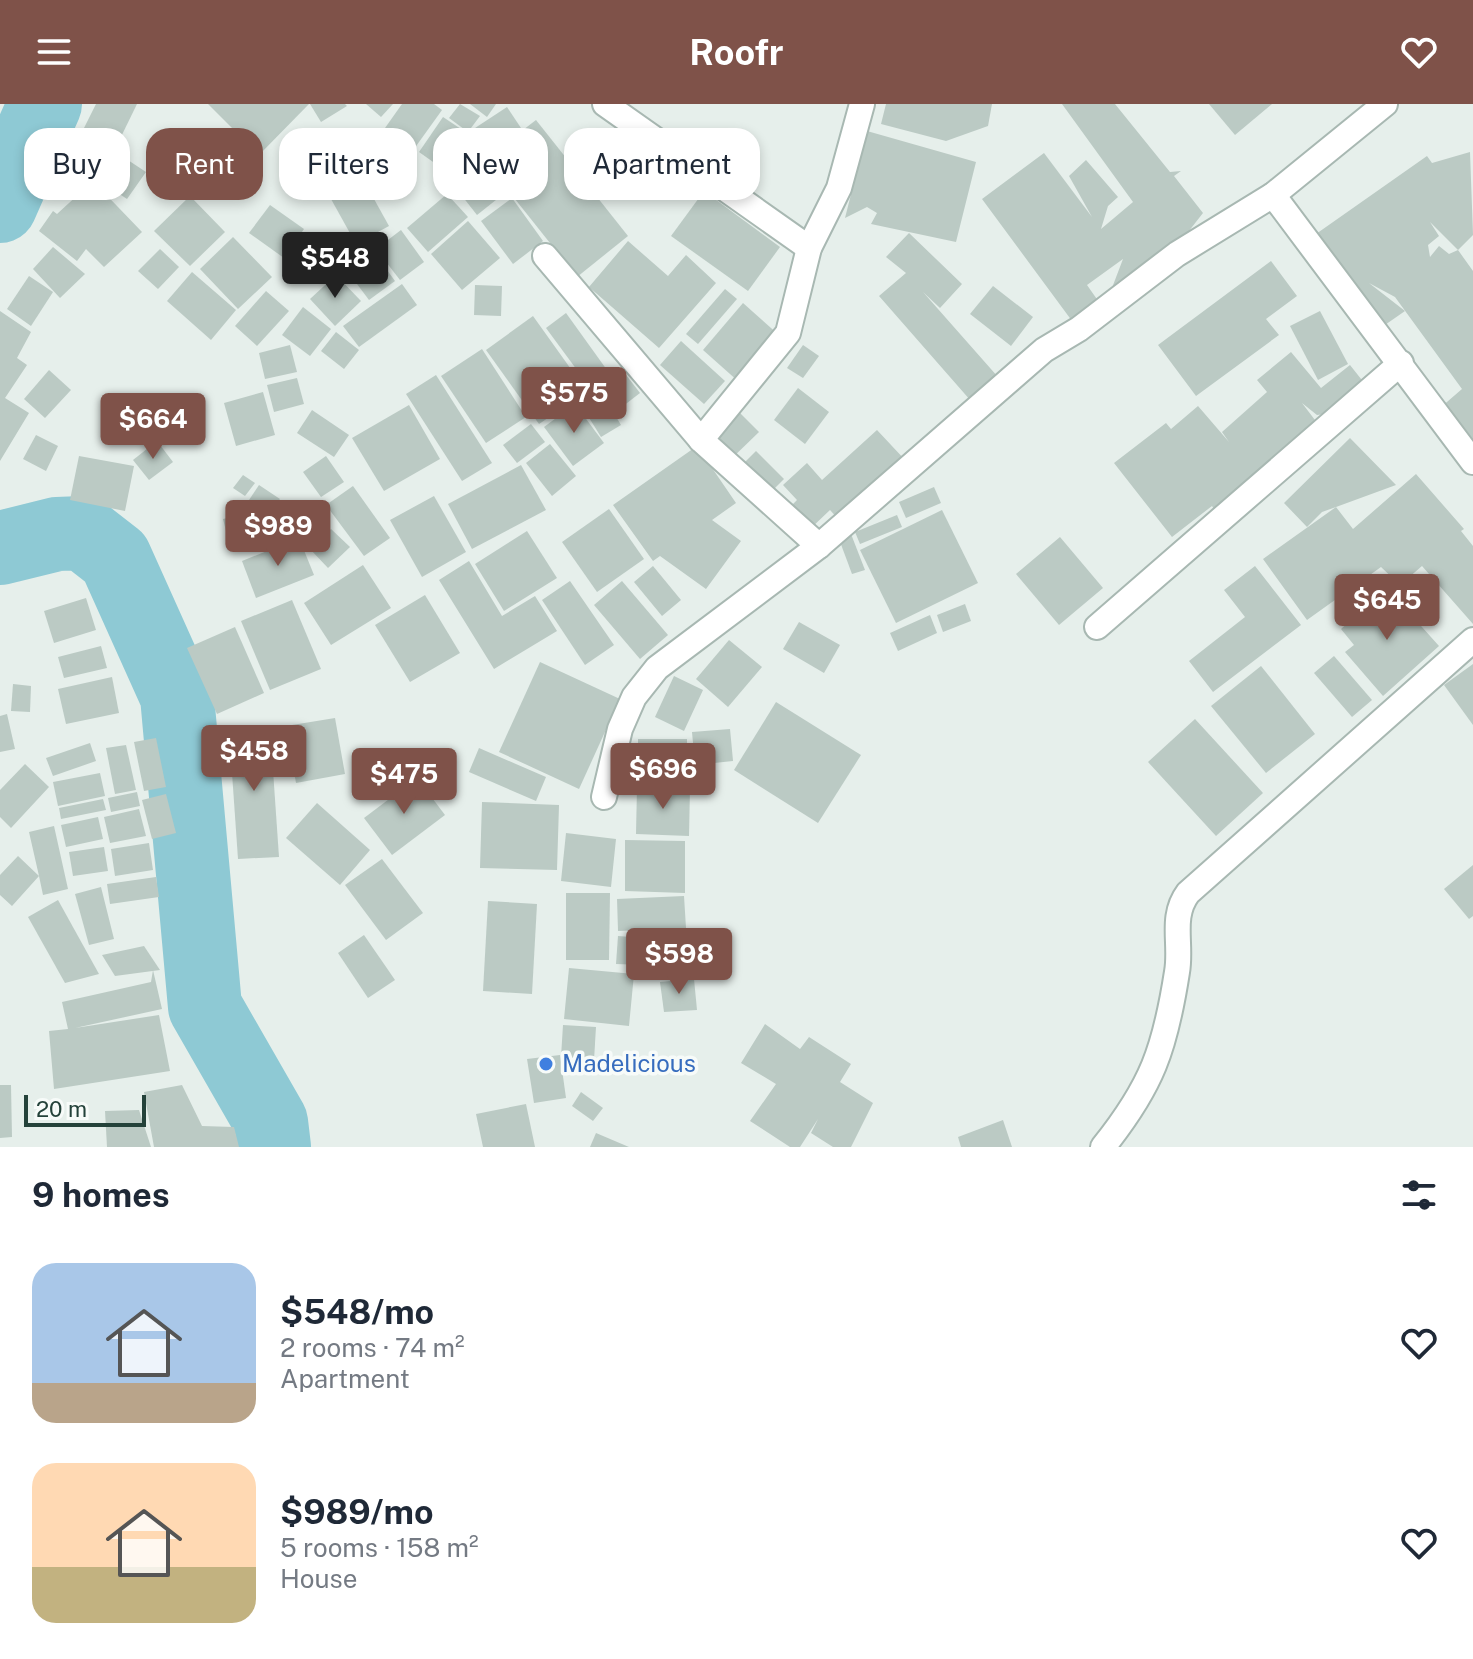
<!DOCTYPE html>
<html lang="en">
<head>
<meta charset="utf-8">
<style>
  body { margin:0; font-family:"Public Sans",sans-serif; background:#f2f2f3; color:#1f2937; height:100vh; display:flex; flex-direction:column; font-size:30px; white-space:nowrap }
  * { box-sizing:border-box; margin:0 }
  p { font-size:26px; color:#747a83 }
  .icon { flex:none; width:44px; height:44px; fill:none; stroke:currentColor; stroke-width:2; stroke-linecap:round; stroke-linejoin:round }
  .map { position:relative; height:1043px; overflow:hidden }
  .details { display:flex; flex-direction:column; background:#fff; flex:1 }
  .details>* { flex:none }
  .top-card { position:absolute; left:24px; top:24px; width:800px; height:72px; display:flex; gap:16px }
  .scale { position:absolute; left:24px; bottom:20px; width:122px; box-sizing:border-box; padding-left:8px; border:4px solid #24423a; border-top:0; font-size:22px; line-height:28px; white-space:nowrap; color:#24423a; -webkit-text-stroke:6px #f7fbf9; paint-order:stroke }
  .price { position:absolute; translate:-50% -68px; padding:0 18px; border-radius:8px; background:#7f5249; color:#fff; font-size:26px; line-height:52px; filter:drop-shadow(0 2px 4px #0008) }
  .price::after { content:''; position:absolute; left:50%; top:48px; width:24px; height:18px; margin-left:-12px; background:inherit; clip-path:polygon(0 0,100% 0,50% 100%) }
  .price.on { background:#222; color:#fff }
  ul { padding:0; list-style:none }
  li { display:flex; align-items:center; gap:24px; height:200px; padding:0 32px }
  li span { display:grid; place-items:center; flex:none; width:224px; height:160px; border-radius:24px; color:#555 }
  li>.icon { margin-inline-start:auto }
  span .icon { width:96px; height:96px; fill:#fffc; stroke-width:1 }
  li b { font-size:34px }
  h2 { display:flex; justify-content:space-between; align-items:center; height:96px; padding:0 32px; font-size:34px }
  .chip { padding:0 28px; border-radius:24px; background:#fff; box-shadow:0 4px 12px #0003; font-size:28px; line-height:72px }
  .chip.on { background:#7f5249; color:#fff }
  header { display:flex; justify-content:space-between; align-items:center; height:104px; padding:0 32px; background:#7f5249; color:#fff; font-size:36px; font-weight:700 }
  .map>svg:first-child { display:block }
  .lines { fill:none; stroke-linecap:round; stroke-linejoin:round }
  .river { stroke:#8ec9d4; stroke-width:74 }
  .building { fill:#bbcac4 }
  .street-casing { stroke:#a8b8b2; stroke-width:28 }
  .street { stroke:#fff; stroke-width:24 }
  .shop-dot { fill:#3f7fe0; stroke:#f7fbf9; stroke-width:3 }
  .labels { text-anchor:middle; stroke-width:7; stroke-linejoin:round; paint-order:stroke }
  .shop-label { font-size:24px; fill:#366cbe; stroke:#f7fbf9; text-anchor:start }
</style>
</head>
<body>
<header><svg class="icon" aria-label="menu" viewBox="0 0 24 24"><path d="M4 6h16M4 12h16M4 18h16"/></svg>Roofr<svg class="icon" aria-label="heart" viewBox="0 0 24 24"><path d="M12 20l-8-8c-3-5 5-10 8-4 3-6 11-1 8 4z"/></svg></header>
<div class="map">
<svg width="1473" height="1043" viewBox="0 0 1473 1043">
  <rect width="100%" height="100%" fill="#e6efeb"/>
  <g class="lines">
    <g class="river">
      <path d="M0 102 45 0"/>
      <path d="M0 444 57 430 83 429 115 454 177 592 205 903 271 1018 274 1043"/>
    </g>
  </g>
  <g class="building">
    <path d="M96 0H137L117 41 84 24Z"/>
    <path d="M208 0H309L259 51Z"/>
    <path d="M310 0H345L347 2 321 18Z"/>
    <path d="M366 0H393L381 13Z"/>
    <path d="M402 0H434L442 6 414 45 385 24Z"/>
    <path d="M460 0 480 12 468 28 449 14Z"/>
    <path d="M470 0H496L487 13Z"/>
    <path d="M886 0H992L988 22 946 37 881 20Z"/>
    <path d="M1062 0H1115L1170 68 1181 67 1174 72 1203 109 1174 146 1107 197 1123 155 1087 181 1101 201 1075 221 982 95 1044 49 1092 113 1069 72 1086 56 1118 93 1108 102 1101 125 1133 98Z"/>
    <path d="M1209 0H1272L1235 31Z"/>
    <path d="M507 3 521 24 487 48 472 26Z"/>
    <path d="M443 13 467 29 443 65 419 48Z"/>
    <path d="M536 16 628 132 577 173 484 56Z"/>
    <path d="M81 25 146 68 127 95 88 69 75 90 49 73Z"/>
    <path d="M327 26 343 55 301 78 286 49Z"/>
    <path d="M867 27 976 58 956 138 871 120 877 109 867 103 845 114Z"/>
    <path d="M472 46 506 88 477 111 444 69Z"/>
    <path d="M1470 48 1473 131 1458 146 1430 118 1439 132 1428 141 1430 153 1439 142 1449 150 1458 146 1473 167V344L1440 304 1462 285 1395 193 1369 179 1405 207 1382 223 1316 130 1427 52 1432 59Z"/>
    <path d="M93 77 142 128 104 163 86 145 77 157 39 127 53 107 57 110Z"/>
    <path d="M364 77 389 122 356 140 331 95Z"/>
    <path d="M704 87 780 143 748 187 671 132Z"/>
    <path d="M447 90 468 113 428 148 407 124Z"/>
    <path d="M190 92 225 128 190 162 154 127Z"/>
    <path d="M512 94 543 137 513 160 481 117Z"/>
    <path d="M270 101 304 125 284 154 249 129Z"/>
    <path d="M468 117 500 154 462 186 431 150Z"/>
    <path d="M401 126 424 158 400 176 376 145Z"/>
    <path d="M909 129 962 180 940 204 923 188 998 273 971 297 879 192 906 169 886 153Z"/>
    <path d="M233 133 272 173 238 205 200 165Z"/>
    <path d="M628 137 668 172 686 151 716 179 659 244 589 183Z"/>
    <path d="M53 143 85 170 60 194 33 165Z"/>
    <path d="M160 145 179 163 158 185 138 167Z"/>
    <path d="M374 148 395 177 369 196 348 168Z"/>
    <path d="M1271 157 1297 192 1266 215 1279 231 1196 292 1158 241Z"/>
    <path d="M192 168 236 206 211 236 167 197Z"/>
    <path d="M336 171 361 197 335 222 310 195Z"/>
    <path d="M29 172 53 188 31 222 7 205Z"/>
    <path d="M402 180 417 201 359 243 343 222Z"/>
    <path d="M475 181 502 182 501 212 474 211Z"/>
    <path d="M993 182 1033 213 1011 242 970 210Z"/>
    <path d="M725 185 737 195 698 240 686 230Z"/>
    <path d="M266 187 289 207 257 242 235 222Z"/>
    <path d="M743 199 780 232 739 278 703 246Z"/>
    <path d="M303 203 331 225 310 252 282 231Z"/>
    <path d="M0 207 31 228 17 254 27 261 5 294 29 309 0 357Z"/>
    <path d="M1320 207 1348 260 1318 276 1290 222Z"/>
    <path d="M566 209 607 266 588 281 546 224Z"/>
    <path d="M533 212 573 268 526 302 486 246Z"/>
    <path d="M336 228 359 246 344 265 321 247Z"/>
    <path d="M681 237 725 277 704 300 660 261Z"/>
    <path d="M290 241 297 268 265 275 259 249Z"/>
    <path d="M803 241 819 252 803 274 787 264Z"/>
    <path d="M482 245 526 313 486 339 441 272Z"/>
    <path d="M1291 248 1321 284 1350 261 1365 280 1325 310 1317 311 1302 299 1318 320 1214 405 1212 402 1172 433 1114 359 1166 319 1171 325 1198 302 1229 338 1222 328 1267 288 1257 276Z"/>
    <path d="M49 266 71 286 45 314 24 295Z"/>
    <path d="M623 267 640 289 618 306 600 284Z"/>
    <path d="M436 271 492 359 462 377 406 290Z"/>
    <path d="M579 272 588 287 539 320 529 306Z"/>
    <path d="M297 274 304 300 274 308 267 281Z"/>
    <path d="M798 284 829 308 805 340 774 316Z"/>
    <path d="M263 288 275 331 236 342 224 299Z"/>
    <path d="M603 291 621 321 601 333 583 304Z"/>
    <path d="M575 300 604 339 573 362 544 323Z"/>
    <path d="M409 301 440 355 384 387 352 334Z"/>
    <path d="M736 305 759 328 728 358 705 334Z"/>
    <path d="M312 306 349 331 334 353 297 329Z"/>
    <path d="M531 320 545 338 517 359 503 341Z"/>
    <path d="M877 326 906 357 840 417 830 406 810 425 790 403 797 396 783 381 807 359 822 376Z"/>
    <path d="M36 331 58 342 46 367 23 355Z"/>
    <path d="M1350 334 1396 381 1336 403 1353 425 1416 370 1464 425 1461 427 1473 442V520L1422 462 1400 481 1381 463 1307 516 1263 455 1336 403 1322 408 1307 423 1284 399Z"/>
    <path d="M157 337 173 358 149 376 133 356Z"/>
    <path d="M550 340 576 372 552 392 526 359Z"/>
    <path d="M697 342 736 399 712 416 741 437 706 485 660 452 653 457 613 401Z"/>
    <path d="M756 347 784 375 769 390 741 362Z"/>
    <path d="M79 352 134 362 125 407 70 396Z"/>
    <path d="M326 352 344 378 321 393 303 368Z"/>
    <path d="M521 361 546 406 472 445 448 400Z"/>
    <path d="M243 371 255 379 245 392 233 384Z"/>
    <path d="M259 381 280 395 269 410 249 396Z"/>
    <path d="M353 382 390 434 364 452 326 401Z"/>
    <path d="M934 383 941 399 906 414 899 398Z"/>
    <path d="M434 392 466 448 422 473 390 416Z"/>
    <path d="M609 405 644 455 597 488 562 438Z"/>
    <path d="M942 406 978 479 896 519 860 446Z"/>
    <path d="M257 407 262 427 228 435 223 415Z"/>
    <path d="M897 411 902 423 860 440 855 428Z"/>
    <path d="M331 425 350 443 328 464 310 445Z"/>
    <path d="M527 427 557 474 504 507 475 460Z"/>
    <path d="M851 430 865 466 852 470 839 435Z"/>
    <path d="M1060 433 1103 484 1059 521 1016 470Z"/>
    <path d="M299 434 314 471 256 494 242 457Z"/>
    <path d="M469 457 502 512 535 492 557 527 494 565 439 476Z"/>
    <path d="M363 461 391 504 331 541 304 499Z"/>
    <path d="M653 462 681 496 662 512 634 478Z"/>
    <path d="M1255 462 1301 521 1213 588 1189 557 1245 513 1224 486Z"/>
    <path d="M570 477 614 541 585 561 542 496Z"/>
    <path d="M622 477 668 531 640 555 594 501Z"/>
    <path d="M1387 484 1439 542 1383 592 1345 548 1354 541 1341 525Z"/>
    <path d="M425 491 460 549 410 578 375 521Z"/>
    <path d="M86 494 96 526 54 539 44 507Z"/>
    <path d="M292 496 321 565 270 586 241 517Z"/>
    <path d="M965 500 971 517 943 528 937 511Z"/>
    <path d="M930 511 937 529 898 547 890 529Z"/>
    <path d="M799 518 840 541 824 569 783 545Z"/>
    <path d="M235 523 264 589 217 610 187 544Z"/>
    <path d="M729 536 762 563 728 603 696 575Z"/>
    <path d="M101 542 107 564 64 574 58 553Z"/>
    <path d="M1334 552 1372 596 1352 613 1314 569Z"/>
    <path d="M540 558 620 595 579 685 499 648Z"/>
    <path d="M1473 560V621L1444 581Z"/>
    <path d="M1261 562 1315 630 1266 669 1211 602Z"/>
    <path d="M674 572 703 586 684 627 655 613Z"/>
    <path d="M112 573 119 609 66 620 58 585Z"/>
    <path d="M13 580 31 582 30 608 11 607Z"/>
    <path d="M776 598 861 651 818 719 734 666Z"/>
    <path d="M7 610 15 645 0 648V612Z"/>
    <path d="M335 614 345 670 296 679 286 622Z"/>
    <path d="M1195 615 1263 689 1216 732 1148 658Z"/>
    <path d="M270 623 279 753 238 755 229 626Z"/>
    <path d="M730 625 733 657 695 661 692 628Z"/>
    <path d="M156 634 166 683 144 687 134 638Z"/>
    <rect x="638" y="635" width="49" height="44"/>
    <path d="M90 639 96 657 53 672 46 654Z"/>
    <path d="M126 641 136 686 115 690 106 644Z"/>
    <path d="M479 644 546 673 536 697 469 668Z"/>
    <path d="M25 660 49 683 11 724 0 713V686Z"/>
    <path d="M100 669 105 692 58 702 53 678Z"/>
    <path d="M417 674 445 711 392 751 364 714Z"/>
    <path d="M637 683 690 684 689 732 636 730Z"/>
    <path d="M137 688 140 702 111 708 108 694Z"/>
    <path d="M166 690 176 729 152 735 142 696Z"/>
    <path d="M103 695 106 706 61 715 59 704Z"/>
    <path d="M482 698 559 701 557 766 480 764Z"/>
    <path d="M317 699 370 746 340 781 286 734Z"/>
    <path d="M139 705 146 732 110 739 104 713Z"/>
    <path d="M98 713 103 735 66 743 61 721Z"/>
    <path d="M54 722 68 785 43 791 39 772 12 802 0 791V771L18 752 39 772 29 728Z"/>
    <path d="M566 729 616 735 611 783 561 777Z"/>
    <path d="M625 736 685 737V789L625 787Z"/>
    <path d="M149 739 153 766 115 772 111 745Z"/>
    <path d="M104 743 108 767 73 772 69 748Z"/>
    <path d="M382 755 423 809 386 836 345 781Z"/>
    <path d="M1473 761V812L1469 815 1444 785Z"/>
    <path d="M156 773 159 793 110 800 107 780Z"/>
    <path d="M101 783 114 835 89 841 75 790Z"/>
    <path d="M566 789H610L609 856H566Z"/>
    <path d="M684 792 686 824 618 827 617 795Z"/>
    <path d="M58 796 99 870 65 879 28 813Z"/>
    <path d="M488 797 537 800 532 890 483 887Z"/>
    <path d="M364 831 395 876 368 894 338 849Z"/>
    <path d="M618 832 644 834 643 861 616 860Z"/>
    <path d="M652 832 684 835 683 860 650 858Z"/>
    <path d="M144 842 160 866 115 872 102 851Z"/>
    <path d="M569 864 634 870 629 922 564 915Z"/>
    <path d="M153 866 162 905 75 924 159 911 170 967 54 985 49 927 68 925 62 898 151 878Z"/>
    <path d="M694 875 697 906 664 908 660 878Z"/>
    <path d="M765 920 800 945 809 933 851 960 840 978 873 999 851 1043H833L811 1029 818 1015 800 1043H790L750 1017 776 980 741 959Z"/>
    <path d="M563 921 596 923 594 956 561 953Z"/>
    <path d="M560 951 566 994 534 999 527 955Z"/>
    <path d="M0 981H11L12 1033 0 1034Z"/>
    <path d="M182 981 202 1022 234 1023 239 1043H154L144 988Z"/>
    <path d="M581 988 603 1004 593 1017 572 1002Z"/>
    <path d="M526 1000 535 1043H483L476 1010Z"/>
    <path d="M139 1006 151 1043H107L105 1007Z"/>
    <path d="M1003 1016 1012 1043H961L958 1033Z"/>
    <path d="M596 1029 629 1043H590Z"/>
  </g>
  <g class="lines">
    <g class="street-casing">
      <g id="street">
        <path d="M605 0 809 144"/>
        <path d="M1273 91 1473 358"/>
        <path d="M545 152 701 336 819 442"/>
        <path d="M701 336 788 229 809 144 839 84 862 0"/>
        <path d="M1097 523 1401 259"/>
        <path d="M604 693 620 625 634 593 657 564 819 442 1044 246 1079 225 1177 150 1273 91 1385 0"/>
        <path d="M1103 1043C1152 982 1165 945 1177 868 1182 840 1170 813 1188 789L1473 536"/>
      </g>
    </g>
    <use href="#street" class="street"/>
  </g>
  <circle class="shop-dot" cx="546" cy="960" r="8"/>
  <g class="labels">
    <g class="shop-label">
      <text x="562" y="968">Madelicious</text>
    </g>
  </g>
</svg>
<div class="scale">20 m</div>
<b class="price on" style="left:335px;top:196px">$548</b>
<b class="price" style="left:574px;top:331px">$575</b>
<b class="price" style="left:153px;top:357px">$664</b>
<b class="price" style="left:278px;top:464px">$989</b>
<b class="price" style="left:1387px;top:538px">$645</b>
<b class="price" style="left:254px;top:689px">$458</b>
<b class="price" style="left:663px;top:707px">$696</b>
<b class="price" style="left:404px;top:712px">$475</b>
<b class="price" style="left:679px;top:892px">$598</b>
<div class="top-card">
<a class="chip">Buy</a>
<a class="chip on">Rent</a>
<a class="chip">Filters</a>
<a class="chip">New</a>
<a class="chip">Apartment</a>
</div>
</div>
<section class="details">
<h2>9 homes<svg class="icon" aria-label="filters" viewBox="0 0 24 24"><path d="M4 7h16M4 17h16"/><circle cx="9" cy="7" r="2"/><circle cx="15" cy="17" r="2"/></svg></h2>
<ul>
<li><span style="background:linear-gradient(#a9c7e8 75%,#b9a48a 0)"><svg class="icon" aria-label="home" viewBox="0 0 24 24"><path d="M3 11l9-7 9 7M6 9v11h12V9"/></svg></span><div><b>$548/mo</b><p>2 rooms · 74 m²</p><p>Apartment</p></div><svg class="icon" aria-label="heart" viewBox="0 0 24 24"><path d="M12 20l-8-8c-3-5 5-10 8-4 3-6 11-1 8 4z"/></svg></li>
<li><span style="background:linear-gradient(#ffd9b3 65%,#c2b280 0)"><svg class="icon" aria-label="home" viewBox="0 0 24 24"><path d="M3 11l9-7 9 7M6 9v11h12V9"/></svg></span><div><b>$989/mo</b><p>5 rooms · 158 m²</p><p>House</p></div><svg class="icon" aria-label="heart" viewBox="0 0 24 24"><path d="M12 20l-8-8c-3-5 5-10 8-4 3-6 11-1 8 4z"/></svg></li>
</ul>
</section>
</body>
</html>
